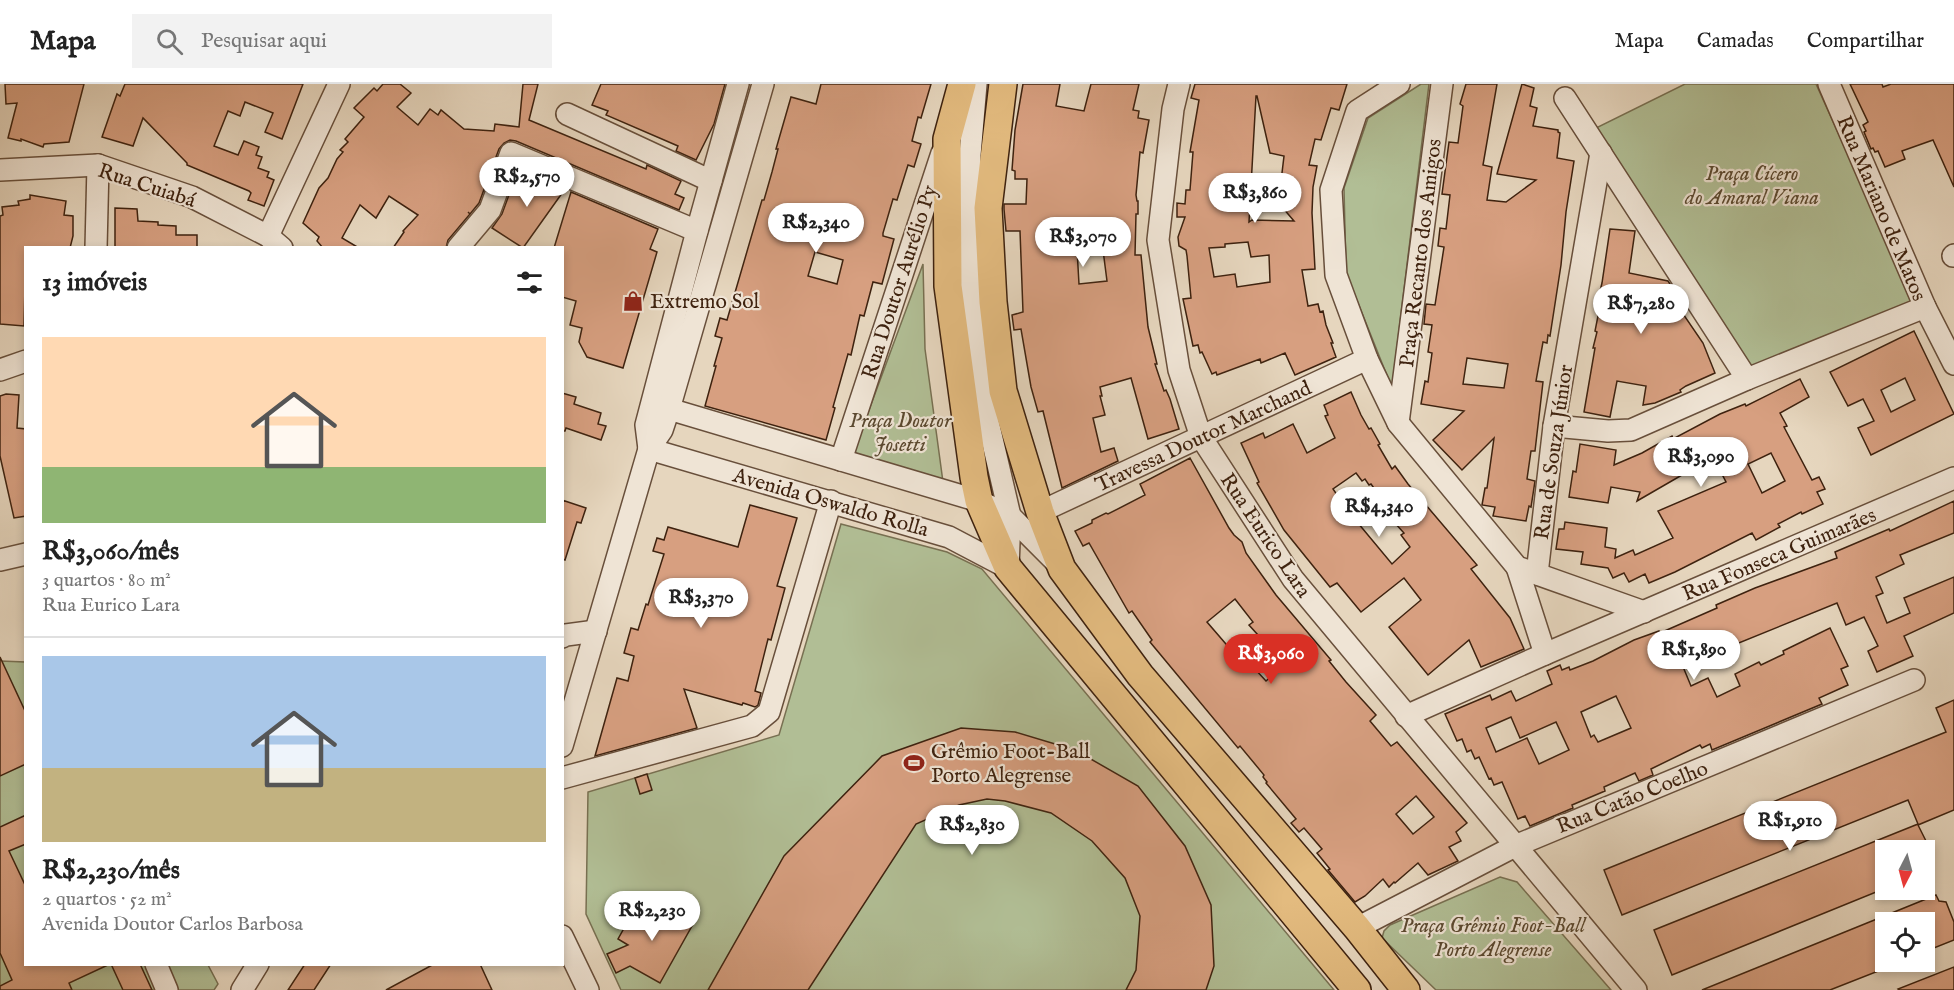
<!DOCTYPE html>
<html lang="pt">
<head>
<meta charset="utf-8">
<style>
  body { margin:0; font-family:"IM FELL English",serif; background:#f2f2f2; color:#222; height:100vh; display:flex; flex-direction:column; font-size:22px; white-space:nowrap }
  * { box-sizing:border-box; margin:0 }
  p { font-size:20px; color:#767676 }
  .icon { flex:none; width:33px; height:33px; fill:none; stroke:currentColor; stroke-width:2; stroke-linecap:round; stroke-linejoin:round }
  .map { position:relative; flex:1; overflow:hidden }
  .panel { position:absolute; left:24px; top:162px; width:540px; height:720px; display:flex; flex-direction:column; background:#fff; border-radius:0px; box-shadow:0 3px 9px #0003 }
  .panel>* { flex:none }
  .needle { width:39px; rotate:186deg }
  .tools { position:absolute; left:1875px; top:756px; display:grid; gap:12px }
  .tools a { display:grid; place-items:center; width:60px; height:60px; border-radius:0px; background:#fff; box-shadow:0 3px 9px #0003; font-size:30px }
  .price { position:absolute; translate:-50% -51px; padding:0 14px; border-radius:21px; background:#fff; color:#222; font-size:20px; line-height:39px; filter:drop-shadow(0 2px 3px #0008) }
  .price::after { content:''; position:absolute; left:50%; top:36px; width:18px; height:14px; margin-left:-9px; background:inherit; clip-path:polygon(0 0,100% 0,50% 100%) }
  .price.selected { background:#d93025; color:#fff }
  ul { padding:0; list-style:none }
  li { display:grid; align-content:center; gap:12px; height:318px; padding:0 18px }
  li+li { border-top:2px solid #e0e0e0 }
  li span { display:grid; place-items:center; height:186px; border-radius:0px; color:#555 }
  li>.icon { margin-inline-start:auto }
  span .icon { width:108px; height:108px; fill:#fffc; stroke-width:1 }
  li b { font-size:26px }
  h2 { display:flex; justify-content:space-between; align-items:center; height:72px; padding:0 18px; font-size:26px }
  header { display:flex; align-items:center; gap:36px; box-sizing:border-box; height:84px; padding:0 30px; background:#fff; border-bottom:2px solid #e0e0e0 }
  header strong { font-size:28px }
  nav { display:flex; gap:33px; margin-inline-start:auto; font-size:21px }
  .search { width:420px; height:54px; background:#f2f2f2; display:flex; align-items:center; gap:15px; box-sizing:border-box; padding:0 21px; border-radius:0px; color:#767676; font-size:22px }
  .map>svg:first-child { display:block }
  .green { fill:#b1be95; stroke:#787052; stroke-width:1.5 }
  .building { fill:#d79f80; stroke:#3e220f; stroke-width:1.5; fill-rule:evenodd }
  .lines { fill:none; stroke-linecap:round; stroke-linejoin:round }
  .minor-casing { stroke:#684f3b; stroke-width:24 }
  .major-casing { stroke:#3e220f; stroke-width:30 }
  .minor { stroke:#efe4d5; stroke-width:21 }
  .major { stroke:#e3bb7f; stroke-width:27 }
  .labels { text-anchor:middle; stroke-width:4.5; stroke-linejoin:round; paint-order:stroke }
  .park-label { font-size:21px; font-style:italic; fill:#5b4930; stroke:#efe4d5 }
  .street-label { font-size:21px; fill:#3e220f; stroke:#efe4d5 }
  .poi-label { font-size:21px; fill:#3e220f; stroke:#efe4d5; text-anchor:start }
</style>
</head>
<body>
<header>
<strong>Mapa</strong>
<div class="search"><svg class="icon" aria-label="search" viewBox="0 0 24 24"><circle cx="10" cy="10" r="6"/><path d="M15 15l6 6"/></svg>Pesquisar aqui</div>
<nav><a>Mapa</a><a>Camadas</a><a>Compartilhar</a></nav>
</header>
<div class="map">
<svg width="1954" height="906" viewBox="0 0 1954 906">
  <rect width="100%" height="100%" fill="#e6d6be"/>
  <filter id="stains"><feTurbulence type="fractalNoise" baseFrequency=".00333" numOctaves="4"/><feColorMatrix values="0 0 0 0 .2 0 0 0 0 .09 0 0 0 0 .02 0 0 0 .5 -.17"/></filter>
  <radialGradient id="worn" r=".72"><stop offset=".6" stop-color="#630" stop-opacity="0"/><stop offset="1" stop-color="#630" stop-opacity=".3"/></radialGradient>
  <g class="green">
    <path d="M1421 0H1429L1392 304 1346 189 1344 104 1368 34Z"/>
    <path d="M1685 0H1816L1916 221 1750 287 1596 44Z"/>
    <path d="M923 180 925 265 943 398 852 372Z"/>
    <path d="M841 440 947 468 982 485 1334 906H621L586 830 588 708 779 651Z"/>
    <path d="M0 577 25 578 26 880 208 881 218 900 214 906H0Z"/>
    <path d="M1500 793 1517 798 1611 906H1436L1382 854 1384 847 1390 841Z"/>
  </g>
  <g class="building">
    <path d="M5 0H84L69 58 44 60 43 63 21 55V57L8 54 17 19 6 20Z"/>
    <path d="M125 0H303L282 55 265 48 273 29 245 18 240 32 228 27 214 62 238 71 244 57 259 63 256 71 262 73 258 84 269 88 267 93 274 96 264 122 248 116 251 109 249 107 187 81V79L143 34 133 62 102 53 117 10 120 12Z"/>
    <path d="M383 0H400L411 9 397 23 418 41 430 25 438 31 441 26 464 45 494 47 495 40 519 43 523 0H538L529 36 646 85 647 81 681 97 675 110 684 114 679 126 516 57 510 56 504 59 499 65 479 119 470 130 468 128 470 130 448 156 446 164H393L404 148 403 147 418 131 389 112 376 134 360 121 342 154 359 164H323L317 157 319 153 303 139 319 104 328 94 337 75 343 68 340 66 348 58 345 55 364 33 354 24 374 4 377 7Z"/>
    <path d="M601 0H725L714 40 696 76 676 67 678 62 606 31 608 27 592 21Z"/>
    <path d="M821 0H931L921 34 918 33 912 57 921 60 914 83 908 81 897 116 893 115 883 149V152L894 155 882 200 873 198 864 232 860 231 851 271 848 270 833 323 835 324 826 356 705 322 716 282H714L722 254 715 252 720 234 727 236 762 116H764L772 88 778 65H776L791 13 816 20ZM815 168 843 176 837 200 808 192Z"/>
    <path d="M1023 0H1060L1056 22 1084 27 1091 0H1139L1133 26 1139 27 1138 34 1149 36 1143 69 1140 68 1136 111 1137 117H1138V130H1136L1135 171H1141L1148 243 1157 280H1155L1164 307 1166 306 1170 315 1179 345 1148 355 1131 294 1100 303 1102 312H1100L1105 331 1093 334 1101 368 1114 364 1118 377 1062 404 1043 327 1038 328 1031 303 1021 245 1014 246 1012 231 1023 228 1020 147H1006L1004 125V120H1026L1027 95H1015V87L1012 86 1015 46ZM1077 165 1103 166 1107 197 1079 200Z"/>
    <path d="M1195 0H1347L1339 26 1331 24 1321 56 1315 55 1309 81 1317 82 1313 103 1312 129 1315 185 1302 186 1308 222 1318 220 1320 228 1323 227 1326 241 1333 259H1331L1336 273 1295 291 1285 269 1261 279 1260 275 1217 291 1216 288 1212 290 1202 268 1200 269 1198 261 1193 262 1183 215 1191 214 1187 172 1186 166 1179 162 1178 153 1185 133H1177V119L1185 120 1186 106H1190L1193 68H1190L1199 16 1191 14ZM1256 12H1257L1270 69 1284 72 1279 114 1276 116 1294 137 1252 136 1249 138ZM1248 158 1251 173 1269 171 1270 198 1237 203 1235 190 1214 193 1209 164 1225 163V160Z"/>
    <path d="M1466 0H1497L1483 81 1492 83 1487 116 1506 118 1536 96 1497 90 1522 0 1534 4 1530 22 1537 24 1533 42 1558 46V48L1560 49 1557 74 1574 77 1566 128 1561 181 1550 252 1548 251 1547 259 1543 258 1536 297 1543 298 1535 367H1531L1527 395 1535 397 1531 423 1529 422 1526 437 1493 432 1495 423 1482 421 1485 404H1487L1494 354 1462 386 1433 356 1464 327 1421 320 1425 297 1428 298 1432 269 1428 268 1432 241 1424 240 1426 220 1435 221 1444 163 1438 162 1440 144 1446 145 1450 111 1442 110 1449 58 1458 59 1463 22 1460 20ZM1467 274 1508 280 1504 304 1463 300Z"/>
    <path d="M1850 0H1882L1883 3 1891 0H1954V103L1933 56 1902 67 1905 75 1885 83 1878 67 1875 68 1873 64 1871 65 1864 48 1866 47 1863 41 1868 38Z"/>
    <path d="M518 86 565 105 523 164 492 144 502 130Z"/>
    <path d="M571 108 658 145 650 165 657 168 623 284 587 273 579 258 582 244 570 241 576 217 562 213V164H554Z"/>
    <path d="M30 111 66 117 64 131 73 132V152L70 164H26L24 242 0 240V132L3 131 2 123 19 121 18 117 30 115Z"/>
    <path d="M115 124 137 125 138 137 158 138V141L176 142V151H197V164H115Z"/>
    <path d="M1610 145 1635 147 1629 189 1668 197 1684 221 1679 224 1703 259 1715 289 1686 302 1680 306 1681 308 1655 319 1643 321 1646 302 1617 297 1610 333 1584 328 1595 264H1593L1597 248 1595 247 1601 217 1599 211 1602 199Z"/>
    <path d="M1914 247 1954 330 1871 371 1858 344 1874 337 1863 315 1848 322 1830 288ZM1905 294 1915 316 1891 328 1881 306Z"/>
    <path d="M1800 295 1809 313 1780 329 1787 342 1784 343 1812 396 1819 393 1825 405 1817 408 1823 420 1802 430 1801 428 1778 440 1780 443 1756 456 1752 449 1675 488 1649 499 1645 490 1629 498 1624 489 1613 494 1608 484 1581 480 1583 468 1556 465 1559 445H1564L1565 438 1607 444 1605 463 1616 465 1615 474 1633 466 1635 471 1673 454 1658 427 1726 398 1713 373 1637 417 1640 408 1611 403 1608 419 1569 413 1573 387 1576 388 1580 360 1616 366 1614 381 1642 369 1672 352 1673 355 1720 330 1745 320 1746 322ZM1771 369 1785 397 1762 409 1748 380Z"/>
    <path d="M1351 308 1361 331 1369 345 1371 344 1380 360 1378 361 1392 385 1395 382 1408 400 1477 481 1471 485 1510 534 1524 565 1481 583 1469 556 1428 591 1389 543 1421 516 1404 494 1361 528 1337 499 1330 503 1284 446 1257 399 1259 398 1241 359 1263 349 1265 354 1293 340 1307 369 1335 354 1325 332 1328 331 1324 321ZM1356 389 1362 397 1365 395 1369 401 1371 400 1388 424 1384 427 1404 449 1401 451 1410 463 1392 480 1348 427 1333 405Z"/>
    <path d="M562 309 576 313 574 320 601 329 598 340 606 342 601 356 566 344 565 347H562Z"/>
    <path d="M6 310 19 311 17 344 26 345V432L14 434 0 372V312Z"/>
    <path d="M1190 374 1229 444 1234 451 1242 458 1246 469 1276 511 1331 576 1329 577 1346 598 1376 631 1370 637 1391 662 1397 658 1467 739 1456 748 1461 757 1449 763 1458 777 1428 791 1418 779 1395 799 1394 798 1389 803 1383 795 1365 812 1355 818 1328 786 1330 785 1317 769 1322 765 1304 744 1299 748 1291 739 1296 735 1266 699 1267 698 1263 693 1264 691 1240 662 1238 664 1150 558 1152 556 1132 527 1129 529 1089 459 1083 462 1075 447 1092 439V436L1106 429 1108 430 1145 411 1140 400ZM1235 515 1253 538 1249 541 1267 561 1271 557 1288 577 1266 597 1242 571 1238 574 1207 538ZM1416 712 1434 733 1413 750 1396 730Z"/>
    <path d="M562 416 586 424 581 439 577 438 565 476 562 475Z"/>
    <path d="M1954 417V449L1900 471 1904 480 1876 493 1883 509 1876 512 1887 539 1910 529 1904 514 1954 493V529L1904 552 1913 572 1877 588 1868 567 1878 562 1864 533 1846 541 1837 519 1719 567 1715 559 1679 573 1691 602 1708 594 1717 613 1740 602 1735 590 1759 578 1761 581 1784 570 1783 567 1830 544 1848 582 1841 585 1848 601 1819 614 1822 620 1712 666 1710 660 1702 664 1700 661 1651 685 1653 691 1639 697 1635 689 1604 703 1605 707 1572 721 1573 724 1530 742 1525 732 1518 735 1502 698 1494 701 1491 694 1489 695 1479 673 1475 675 1471 666 1467 668 1462 655 1457 657 1445 630 1490 611 1492 616 1511 607 1516 617 1552 600 1547 587 1560 581 1562 586 1569 583 1570 586 1593 577 1634 556 1659 547 1660 549 1717 524 1716 521 1755 504 1837 474 1835 468 1889 445 1890 447ZM1616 612 1631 644 1598 658 1594 651 1591 653 1581 628ZM1511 633 1520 654 1556 638 1569 666 1539 680 1527 654 1496 668 1486 644Z"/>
    <path d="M750 421 797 434 777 502 785 504 771 556 768 555 755 607 761 609 758 621 755 623 743 619 742 621 684 605 697 644 595 672 617 594 628 597 634 572 624 569 631 544 638 546 646 520 648 521 664 470 653 467 657 454 664 456 668 443 738 463Z"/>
    <path d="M0 573 26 629V680L0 692Z"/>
    <path d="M1954 616V726L1918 741 1926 757 1902 766H1886V804L1672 891 1654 846 1918 740 1908 716 1622 831 1604 786 1946 648 1936 624Z"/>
    <path d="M961 644 1015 648 1075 666 1138 702 1185 762 1211 821 1214 882 1206 906H1126L1136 886 1140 832 1125 794 1092 757 1051 729 1005 717 987 715 959 721 916 740 808 906H708L784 772 882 672Z"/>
    <path d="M647 690 652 706 640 710 635 694Z"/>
    <path d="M26 731V760L9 767 26 803V880H110L69 899 72 906H0V902L12 896 0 869V743Z"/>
    <path d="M1936 811 1939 817 1946 818 1954 838V856L1924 868V838H1886V884L1830 906H1702Z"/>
    <path d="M672 819 697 833 660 899 630 882 616 889 607 870 628 861 618 855 636 823 661 837Z"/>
    <path d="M111 880H140L152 906H123Z"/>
    <path d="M305 880H331L314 906H288Z"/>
    <path d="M434 880H480L492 906H386Z"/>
    <path d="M1954 883V906H1899L1898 905Z"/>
  </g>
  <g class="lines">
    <g class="minor-casing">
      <g id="minor">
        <path d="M1179 0 1173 25 1158 156 1179 286 1201 353 1293 495 1636 906"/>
        <path d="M1399 0 1357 27 1331 106 1336 191 1367 275 1398 339 1517 483 1644 528"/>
        <path d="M1829 0 1925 223 1954 280"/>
        <path d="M1565 14 1747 295"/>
        <path d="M567 30 711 97"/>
        <path d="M0 86 98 81 192 113 268 152 282 164"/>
        <path d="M268 152 339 0"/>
        <path d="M96 164 98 81"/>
        <path d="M458 164 490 126 511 69 697 147"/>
        <path d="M1953 172 1954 171"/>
        <path d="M0 286 26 277"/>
        <path d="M669 325 979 417 1010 432 1058 480"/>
        <path d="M1398 339 1442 0"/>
        <path d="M1554 342 1608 347 1631 346 1747 295 1925 223"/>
        <path d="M649 365 949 453 1008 484 1010 432 982 312 970 205V71L976 0"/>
        <path d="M649 365 646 341 697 147 738 0"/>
        <path d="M841 376 942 69"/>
        <path d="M1040 428 1367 275"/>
        <path d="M0 476 26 470"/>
        <path d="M1517 483 1545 570"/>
        <path d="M1537 490 1554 342 1601 69"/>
        <path d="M562 553 566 551 596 547"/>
        <path d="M1406 632 1545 570 1954 394"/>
        <path d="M562 662 649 365 662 346 669 325 763 0"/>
        <path d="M562 694 752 642 769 628 831 417"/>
        <path d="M1357 844 1515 762 1914 596"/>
        <path d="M562 852 588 906"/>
        <path d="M156 880 167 906"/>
        <path d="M242 906 258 880"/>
      </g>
    </g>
    <g class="major-casing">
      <g id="major">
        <path d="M962 0 947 55 948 202 974 393 979 417 1008 484 1357 906"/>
        <path d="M1003 0 988 124 993 218 1003 307 1040 428 1062 485 1140 591 1357 844 1406 906"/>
      </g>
    </g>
    <use href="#minor" class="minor"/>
    <use href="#major" class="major"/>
  </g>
  <defs>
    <g id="shop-bare" transform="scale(1.62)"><path d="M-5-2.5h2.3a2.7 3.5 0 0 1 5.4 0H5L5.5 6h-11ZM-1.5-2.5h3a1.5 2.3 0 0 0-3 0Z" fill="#8f2418" stroke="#efe4d5" stroke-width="2.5" paint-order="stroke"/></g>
    <g id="stadium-bare" transform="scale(1.62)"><path d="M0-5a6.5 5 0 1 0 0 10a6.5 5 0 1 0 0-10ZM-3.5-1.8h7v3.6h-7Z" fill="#8f2418" stroke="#efe4d5" stroke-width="2.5" paint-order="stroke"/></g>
  </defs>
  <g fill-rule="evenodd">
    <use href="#shop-bare" x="633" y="217"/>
    <use href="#stadium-bare" x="914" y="679"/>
  </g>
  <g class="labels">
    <g class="park-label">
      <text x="1752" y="96">Praça Cícero<tspan x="1752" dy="24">do Amaral Viana</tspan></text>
      <text x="900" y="343">Praça Doutor<tspan x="900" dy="24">Josetti</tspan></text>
      <text x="1493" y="848">Praça Grêmio Foot-Ball<tspan x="1493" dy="24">Porto Alegrense</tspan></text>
    </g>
    <g class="street-label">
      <text transform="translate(147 101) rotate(18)" y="7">Rua Cuiabá</text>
      <text transform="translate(1882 124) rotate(67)" y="7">Rua Mariano de Matos</text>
      <text transform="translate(1420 169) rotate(-83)" y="7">Praça Recanto dos Amigos</text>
      <text transform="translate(899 198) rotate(-72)" y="7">Rua Doutor Aurélio Py</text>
      <text transform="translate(1203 352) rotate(-25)" y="7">Travessa Doutor Marchand</text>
      <text transform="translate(1553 368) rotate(-82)" y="7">Rua de Souza Júnior</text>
      <text transform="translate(831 418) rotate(16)" y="7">Avenida Oswaldo Rolla</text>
      <text transform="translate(1266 451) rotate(56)" y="7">Rua Eurico Lara</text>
      <text transform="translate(1779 470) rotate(-23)" y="7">Rua Fonseca Guimarães</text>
      <text transform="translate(1632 713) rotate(-22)" y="7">Rua Catão Coelho</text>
    </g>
    <g class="poi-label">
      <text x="650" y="224">Extremo Sol</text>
      <text x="931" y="674">Grêmio Foot-Ball<tspan x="931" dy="24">Porto Alegrense</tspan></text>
    </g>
  </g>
  <rect width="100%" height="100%" filter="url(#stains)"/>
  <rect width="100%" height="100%" fill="url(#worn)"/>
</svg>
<div class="tools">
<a><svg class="needle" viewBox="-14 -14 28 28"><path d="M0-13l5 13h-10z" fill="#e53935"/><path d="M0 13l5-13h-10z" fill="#767676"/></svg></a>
<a><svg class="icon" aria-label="locate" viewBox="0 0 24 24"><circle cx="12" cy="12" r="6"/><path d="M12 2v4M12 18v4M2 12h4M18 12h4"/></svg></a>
</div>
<b class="price" style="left:527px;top:124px">R$2,570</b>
<b class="price" style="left:1255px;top:140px">R$3,860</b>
<b class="price" style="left:816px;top:170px">R$2,340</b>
<b class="price" style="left:1083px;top:184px">R$3,070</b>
<b class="price" style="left:1641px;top:251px">R$7,280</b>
<b class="price" style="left:1701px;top:404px">R$3,090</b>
<b class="price" style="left:1379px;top:454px">R$4,340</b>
<b class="price" style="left:701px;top:545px">R$3,370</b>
<b class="price" style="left:1694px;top:597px">R$1,890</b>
<b class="price selected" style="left:1271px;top:601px">R$3,060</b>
<b class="price" style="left:1790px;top:768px">R$1,910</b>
<b class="price" style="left:972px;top:772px">R$2,830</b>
<b class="price" style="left:652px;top:858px">R$2,230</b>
<section class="panel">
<h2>13 imóveis<svg class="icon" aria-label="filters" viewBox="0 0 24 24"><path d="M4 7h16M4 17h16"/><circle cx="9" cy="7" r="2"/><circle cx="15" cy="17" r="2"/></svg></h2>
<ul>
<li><span style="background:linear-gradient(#ffd9b3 70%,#8fb573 0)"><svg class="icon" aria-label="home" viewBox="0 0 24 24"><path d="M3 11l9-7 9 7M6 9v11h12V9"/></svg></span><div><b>R$3,060/mês</b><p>3 quartos · 80 m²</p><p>Rua Eurico Lara</p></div></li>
<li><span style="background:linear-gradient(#a9c7e8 60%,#c2b280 0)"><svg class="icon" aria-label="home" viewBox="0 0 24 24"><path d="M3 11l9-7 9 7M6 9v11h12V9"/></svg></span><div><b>R$2,230/mês</b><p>2 quartos · 52 m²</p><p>Avenida Doutor Carlos Barbosa</p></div></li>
</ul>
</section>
</div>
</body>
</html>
